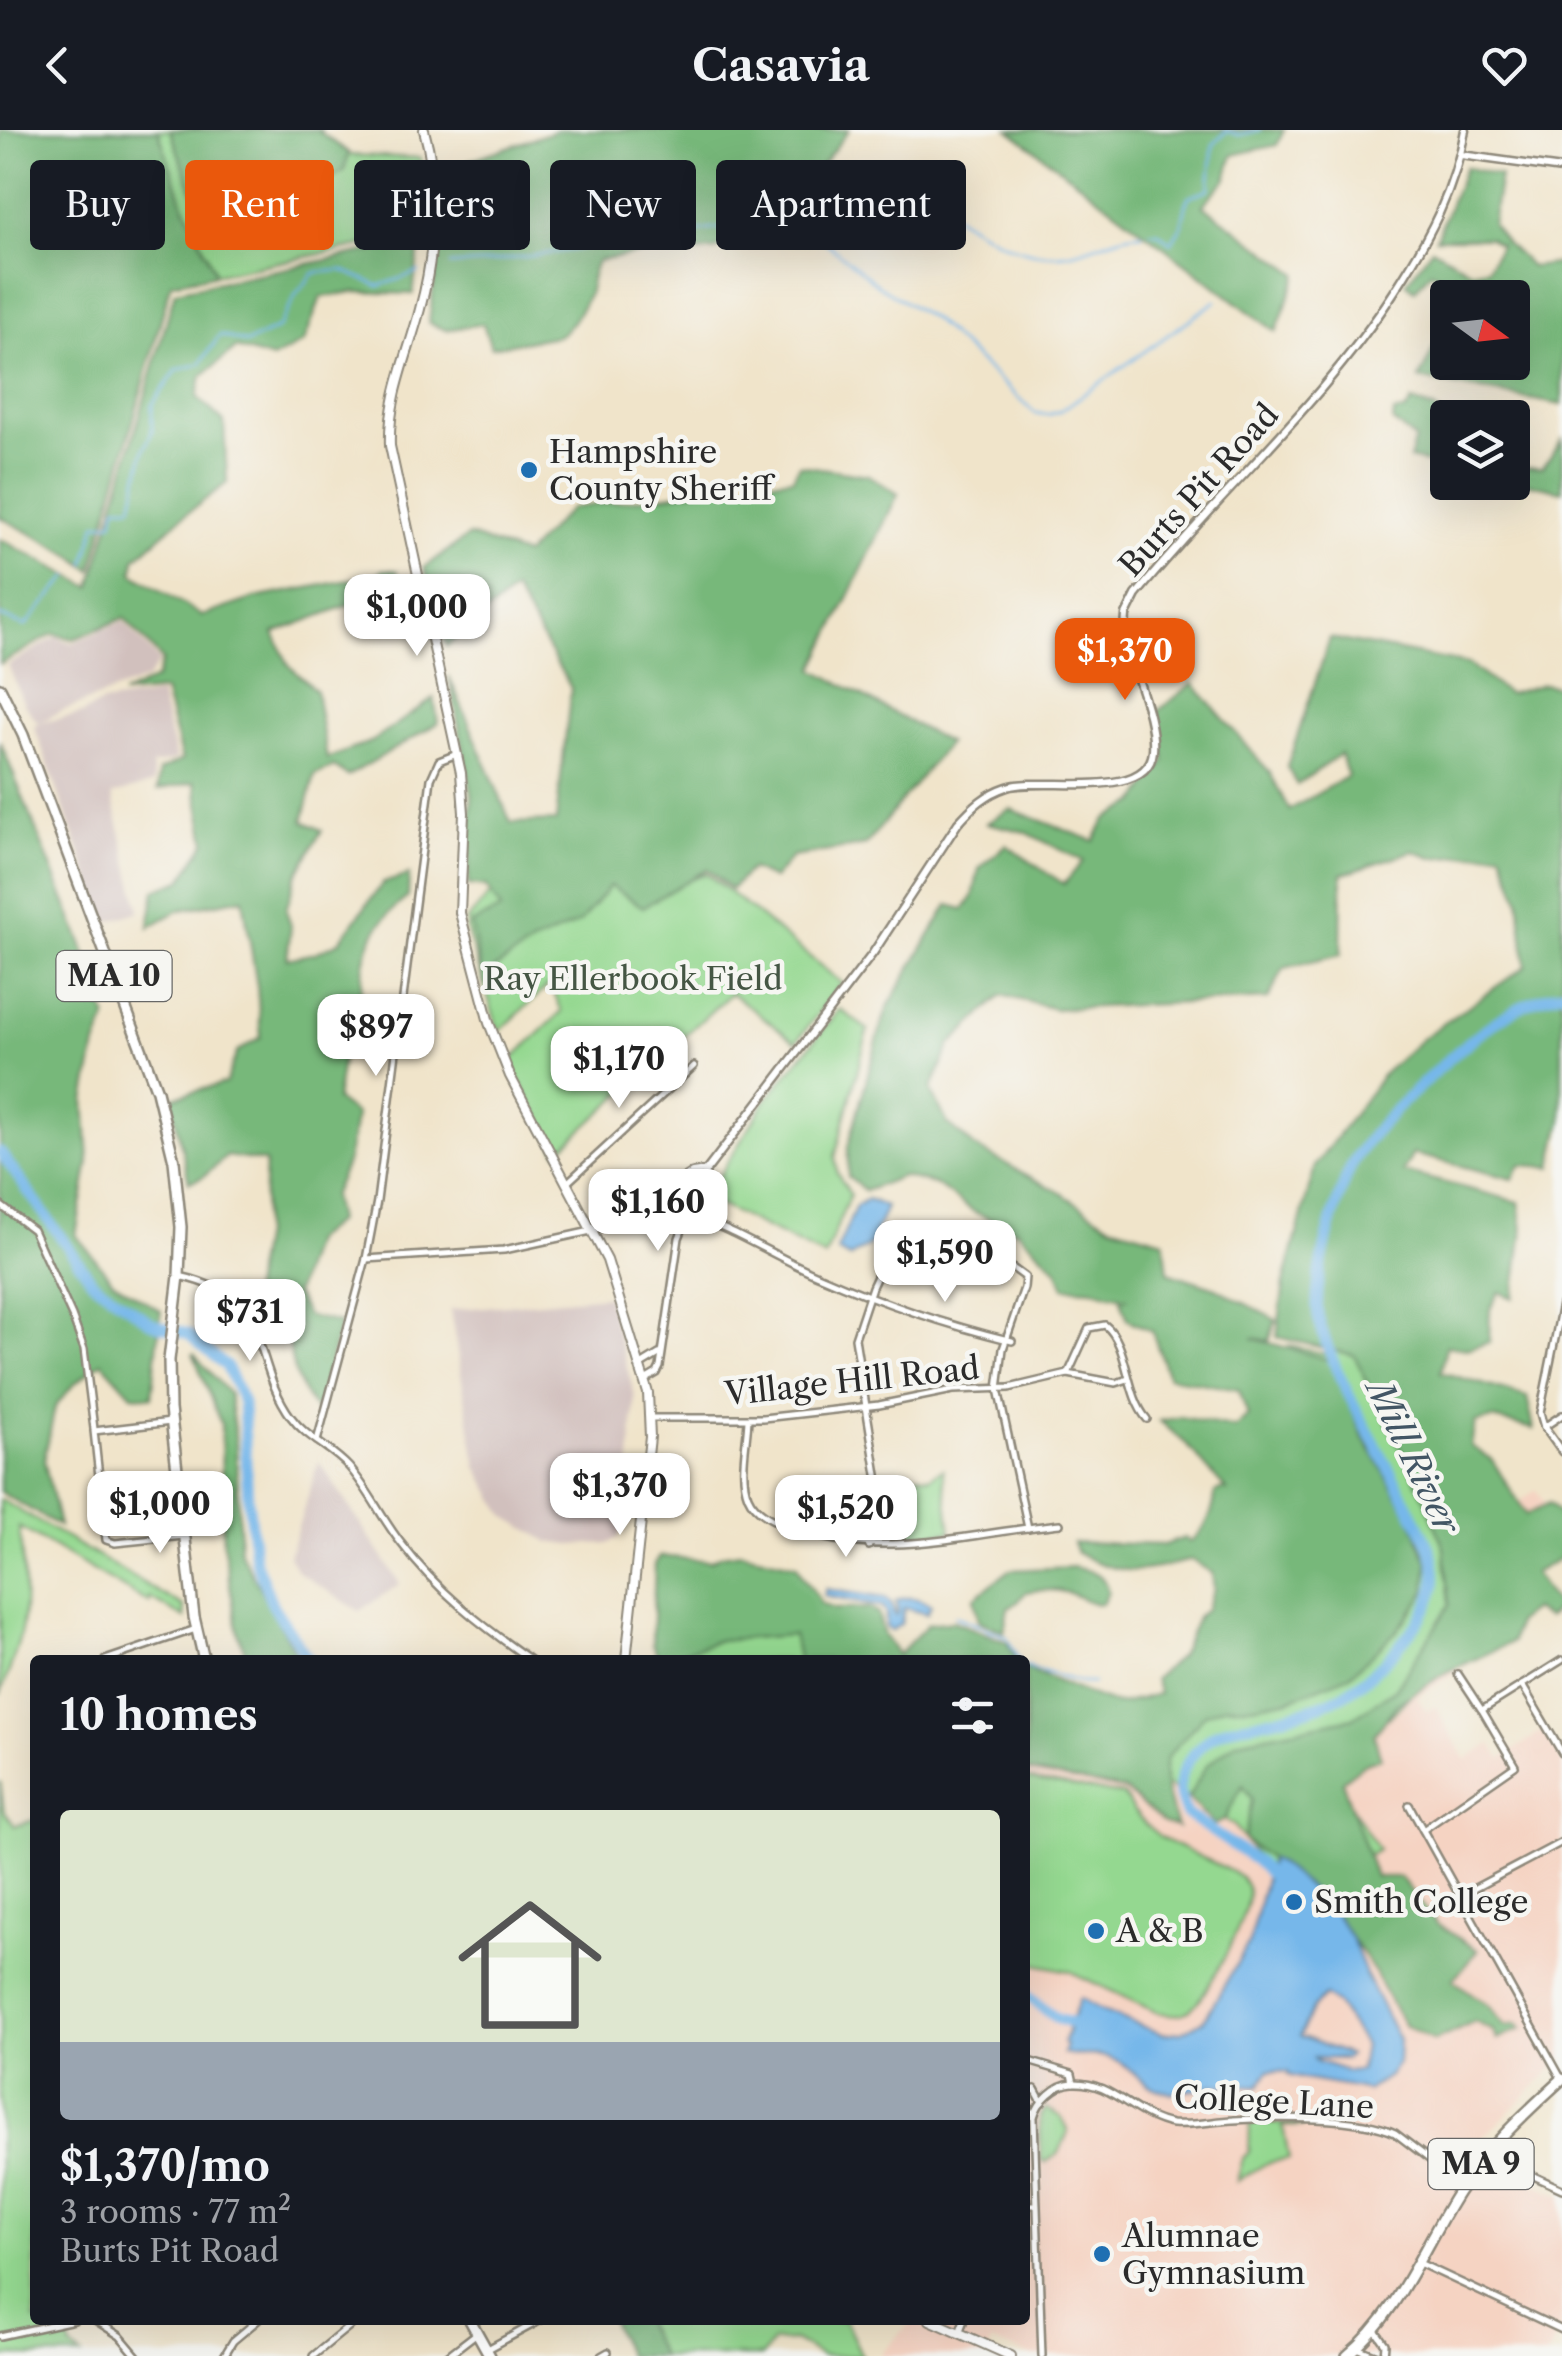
<!DOCTYPE html>
<html lang="en">
<head>
<meta charset="utf-8">
<style>
  body { margin:0; font-family:"Libre Caslon Text",serif; background:#242831; color:#f1f3f6; height:100vh; display:flex; flex-direction:column; font-size:38px; white-space:nowrap }
  * { box-sizing:border-box; margin:0 }
  p { font-size:32px; color:#9ea1a6 }
  .icon { flex:none; width:55px; height:55px; fill:none; stroke:currentColor; stroke-width:2; stroke-linecap:round; stroke-linejoin:round }
  .map { position:relative; flex:1; overflow:hidden }
  .drawer { position:absolute; left:30px; top:1525px; width:1000px; height:670px; display:flex; flex-direction:column; background:#171b24; border-radius:10px; box-shadow:0 10px 40px #0002 }
  .drawer>* { flex:none }
  .guide { position:absolute; left:30px; top:30px; width:1000px; height:90px; display:flex; gap:20px }
  .needle { width:65px; rotate:105deg }
  .controls { position:absolute; left:1430px; top:150px; display:grid; gap:20px }
  .controls a { display:grid; place-items:center; width:100px; height:100px; border-radius:10px; background:#171b24; box-shadow:0 10px 40px #0002; font-size:50px }
  .price { position:absolute; translate:-50% -85px; padding:0 22px; border-radius:20px; background:#fff; color:#222; font-size:32px; line-height:65px; filter:drop-shadow(0 2px 5px #0008) }
  .price::after { content:''; position:absolute; left:50%; top:60px; width:30px; height:22px; margin-left:-15px; background:inherit; clip-path:polygon(0 0,100% 0,50% 100%) }
  .price.on { background:#ea580c; color:#fff }
  ul { padding:0; list-style:none }
  li { display:grid; align-content:center; gap:20px; height:530px; padding:0 30px }
  li+li { border-top:2px solid #363941 }
  li span { display:grid; place-items:center; height:310px; border-radius:10px; color:#555 }
  li>.icon { margin-inline-start:auto }
  span .icon { width:180px; height:180px; fill:#fffc; stroke-width:1 }
  li b { font-size:42px }
  h2 { display:flex; justify-content:space-between; align-items:center; height:120px; padding:0 30px; font-size:42px }
  .pill { padding:0 35px; border-radius:10px; background:#171b24; box-shadow:0 10px 40px #0002; font-size:35px; line-height:90px }
  .pill.on { background:#ea580c; color:#fff }
  header { display:flex; justify-content:space-between; align-items:center; height:130px; padding:0 30px; background:#171b24; font-size:45px; font-weight:700 }
  .map>svg:first-child { display:block }
  .built { fill:#f5d3c2 }
  .industrial { fill:#d1c0bd }
  .green { fill:#94d890; stroke:#60825e; stroke-width:2.5; fill-rule:evenodd }
  .forest { fill:#77b87a; stroke:#517252; stroke-width:2.5 }
  .water { fill:#76b7ea; stroke:#50718a; stroke-width:2.5; fill-rule:evenodd }
  .lines { fill:none; stroke-linecap:round; stroke-linejoin:round }
  .stream { stroke:#76b7ea; stroke-width:2.5 }
  .river { stroke:#76b7ea; stroke-width:11 }
  .minor-casing { stroke:#8e887a; stroke-width:10 }
  .tertiary-casing { stroke:#8e887a; stroke-width:11 }
  .secondary-casing { stroke:#8e887a; stroke-width:12 }
  .primary-casing { stroke:#8e887a; stroke-width:14 }
  .trunk-casing { stroke:#8e887a; stroke-width:14 }
  .minor { stroke:#fff; stroke-width:5 }
  .tertiary { stroke:#fff; stroke-width:6 }
  .secondary { stroke:#fff; stroke-width:8 }
  .primary { stroke:#fff; stroke-width:9 }
  .trunk { stroke:#fff; stroke-width:9 }
  .poi-dot { fill:#1f6fb2; stroke:#f6f6f2; stroke-width:4 }
  .labels { text-anchor:middle; stroke-width:9; stroke-linejoin:round; paint-order:stroke }
  .shield { fill:#f6f6f2; stroke:#686867; stroke-width:2.5 }
  .shield-label { font-size:30px; font-weight:bold; fill:#2b2b2b }
  .poi-label { font-size:32px; fill:#2b2b2b; stroke:#f6f6f2; text-anchor:start }
  .street-label { font-size:32px; fill:#2b2b2b; stroke:#f6f6f2 }
  .park-label { font-size:32px; fill:#455644; stroke:#f6f6f2 }
  .water-label { font-size:35px; font-style:italic; fill:#425564; stroke:#f6f6f2 }
</style>
</head>
<body>
<header><svg class="icon" aria-label="back" viewBox="0 0 24 24"><path d="M15 5l-7 7 7 7"/></svg>Casavia<svg class="icon" aria-label="heart" viewBox="0 0 24 24"><path d="M12 20l-8-8c-3-5 5-10 8-4 3-6 11-1 8 4z"/></svg></header>
<div class="map">
<svg width="1562" height="2226" viewBox="0 0 1562 2226">
  <rect width="100%" height="100%" fill="#f6f6f2"/>
  <filter id="ink" filterUnits="userSpaceOnUse"><feTurbulence type="fractalNoise" baseFrequency=".01" numOctaves="2"/><feDisplacementMap in="SourceGraphic" scale="20" xChannelSelector="R" yChannelSelector="G"/><feConvolveMatrix kernelMatrix="1 2 1 2 8 2 1 2 1" color-interpolation-filters="sRGB"/></filter>
  <filter id="wash" filterUnits="userSpaceOnUse"><feTurbulence type="fractalNoise" baseFrequency=".0048" numOctaves="4" result="noise"/><feDisplacementMap in="SourceGraphic" scale="40" xChannelSelector="R" yChannelSelector="G"/><feGaussianBlur stdDeviation="2.25" result="paint"/><feColorMatrix in="noise" values="0 0 0 0 0 0 0 0 0 0 0 0 0 0 0 0 0 1.4 0 .05"/><feComposite in="paint" operator="in"/></filter>
  <g filter="url(#wash)">
    <rect width="100%" height="100%" fill="#f0e4ca"/>
    <path class="built" d="M1536 1360 1562 1404 1524 1440 1482 1505 1490 1520 1417 1567 1427 1582 1435 1576 1466 1630 1491 1614 1501 1629 1544 1600 1562 1632V1929L1473 2018 1498 2038 1562 2066V2195L1547 2226H1031L991 2211 987 2226H879L913 2190H1025V1920L1028 1915 1025 1911V1561L1201 1587 1467 1411Z"/>
    <g class="industrial">
      <path d="M260 51 272 93 208 112 196 70Z"/>
      <path d="M123 491 159 531 147 549 59 582 39 593 82 584 102 573 160 564 176 630 152 635 154 653 112 665 140 781 106 793 34 596 39 594 24 574 8 535 56 507 72 513Z"/>
      <path d="M607 1166 635 1267 625 1395 617 1409 608 1413 570 1415 549 1412 505 1386 477 1337 450 1180Z"/>
      <path d="M319 1331 400 1454 359 1481 298 1442 289 1426Z"/>
    </g>
    <g class="green">
      <path d="M114 0H321L327 24 421 28 423 104 171 153 92 440 66 422 0 387V75ZM263 47 272 75 214 94 204 68Z"/>
      <path d="M584 732 642 771 706 743 842 853 796 912 731 863 558 1022 509 932 562 882 550 854 499 902 467 801V790L496 758Z"/>
      <path d="M840 879 868 900 835 1027 837 1043 850 1064 825 1127 705 1068 767 969Z"/>
      <path d="M1349 1172 1467 1405 1451 1521 1389 1588 1315 1620 1378 1719 1291 1772 1233 1695 1167 1656 1134 1652 1208 1531 1293 1221 1290 1216 1335 1226 1319 1194Z"/>
      <path d="M943 1339 951 1402 877 1408 885 1346 913 1344 930 1347Z"/>
      <path d="M0 1369 184 1477 185 1488 149 1468V1473L19 1397C27 1473 30 1492 0 1565Z"/>
      <path d="M794 1504 798 1528 801 1530H662L719 1510Z"/>
      <path d="M1025 1649 1123 1665C1157 1721 1189 1716 1241 1747 1244 1752 1247 1755 1248 1761 1251 1781 1205 1872 1188 1881 1178 1887 1167 1884 1156 1882L1069 1841 1025 1832Z"/>
      <path d="M0 1651 4 1681 15 1696 34 1690 35 1694V1929L29 1936 35 1963V2190H64L71 2218 81 2226H0Z"/>
      <path d="M1046 1978 1061 1987 1068 2002 1059 2023 1046 2032 1041 2030 1040 1986Z"/>
      <path d="M1250 1993 1303 1994V1996H1283L1289 2029 1267 2033 1237 2051 1243 2028 1249 2022Z"/>
      <path d="M643 2190H845L862 2226H822L794 2211 773 2212 762 2226H661Z"/>
    </g>
    <g class="forest">
      <path d="M0 0H158L181 68 216 144 171 153 92 440 66 422 0 387Z"/>
      <path d="M170 0H317L349 23 344 40 272 93 260 52 196 70Z"/>
      <path d="M558 0H849L796 69 788 104 764 100 736 108 715 120 686 123 661 120 598 131C590 141 592 152 588 164 582 178 570 200 557 206L491 217 483 194 446 200 429 193 443 78 438 41Z"/>
      <path d="M1009 0H1284L1277 15 1233 25 1226 49 1203 75 1298 144 1276 202Z"/>
      <path d="M1465 37 1500 46 1492 94 1505 112 1531 137 1562 133V275L1419 249 1439 207 1447 210 1448 232H1512V168L1487 167 1431 141 1415 160 1406 153 1432 118 1471 141 1488 138 1500 115 1489 108H1436Z"/>
      <path d="M420 111 413 164 354 162 321 167 304 212 272 229 236 218 202 246 197 267 224 292 227 353 181 388 135 429 133 443 202 486 255 468 376 445 383 440 397 441 402 468 359 471 274 503 288 534 316 561 327 629 373 611 434 568 438 593 348 646 334 637 315 645 303 691 322 700 296 746 286 780 291 796 287 829 315 823 339 812 383 753 409 745 408 767C365 799 363 828 360 878L380 891 377 914 343 923 336 970 356 985 347 1031 332 1066 337 1091 312 1111 295 1164 307 1186 340 1193 317 1282C293 1253 290 1228 286 1192L269 1190 249 1176 262 1104 265 1032 227 1026 203 1047 189 1052 171 968 226 953 237 922 261 907 257 856 243 768 180 780 149 797 155 760 182 750 206 712 195 652 158 660 159 641 182 630 164 561 122 565 156 549 162 530 124 488 74 509 53 504 0 534V409L91 457 175 161Z"/>
      <path d="M1411 272 1432 278 1447 289V337L1409 329 1415 309 1393 292 1394 283 1406 281Z"/>
      <path d="M1562 310V361L1513 350V338L1543 337Z"/>
      <path d="M799 335 868 345 898 364 814 539 948 613 866 715 792 727 773 749 751 739 731 759 707 739 643 777 610 756 580 792 535 812 494 839 498 852 484 854 471 794 501 779 486 757 468 755 472 665 449 546 511 693 556 691 571 558 514 460 447 516 424 437 469 406 525 425 571 378 793 348Z"/>
      <path d="M1330 508 1468 534 1508 564 1543 554 1562 557V990L1552 1037 1520 1035 1513 1049 1413 1024 1403 1042 1519 1072 1523 1100 1514 1168 1499 1162 1490 1179 1489 1212 1467 1219 1446 1216 1441 1242 1527 1267 1534 1299 1493 1289 1475 1293 1471 1316 1492 1330 1526 1385 1549 1374 1562 1387V1427L1534 1443 1558 1478 1547 1488 1533 1480 1517 1492 1512 1512 1447 1542 1397 1574 1374 1605 1381 1628 1365 1633 1342 1651 1375 1747H1400L1438 1795 1478 1820 1453 1850 1489 1876 1505 1896 1517 1894 1521 1899 1497 1910 1493 1901 1475 1892 1434 1911 1404 1895 1365 1827 1319 1765 1244 1710 1252 1670 1243 1655 1224 1690 1214 1695 1188 1668 1207 1635 1237 1611 1353 1588 1396 1559 1450 1474 1444 1418 1425 1369 1354 1225 1277 1207 1284 1153 1315 1036 1384 943 1424 907 1526 836 1519 768 1502 722 1432 728 1413 721 1342 744 1341 825 1284 838 1268 869 1055 879 1002 865 951 914 931 960 948 994 976 1018 1061 1063 1111 1095 1164 1110 1168 1142 1216 1158 1276 1190 1269 1211 1252 1208 1330 1230 1364 1308 1410 1386 1428 1433 1426 1462 1397 1501 1350 1545 1290 1569 1252 1576H1226L1205 1584 1167 1627C1160 1650 1170 1675 1177 1697L1164 1693 1124 1660 1025 1641V1538C1042 1544 1106 1574 1118 1574 1131 1573 1146 1566 1159 1564L1154 1549 1180 1526 1198 1486 1206 1480 1214 1459 1212 1443 1192 1430C1142 1442 1124 1448 1077 1423L1073 1412 1164 1415 1185 1408 1189 1412C1205 1401 1215 1381 1215 1362L1224 1359 1228 1362 1184 1312 1160 1291 1181 1287 1235 1298 1248 1286 1239 1260 1168 1247 1152 1201 1128 1190 1121 1170 1126 1168 1092 1159 1064 1157 1057 1139 1018 1101 974 1082 935 1054 902 1046 865 1061 848 1047V1017L881 897 889 875 948 775 964 779 973 767 979 739 1006 715 1064 754 1083 731 1025 702 987 693 1010 679 1094 711 1106 689 1136 673 1165 631 1158 581 1193 553 1270 643 1289 680 1348 646 1340 624 1297 655 1287 637Z"/>
      <path d="M0 611 82 813 107 889 96 915 85 971 89 1031 76 1105 113 1151 161 1181 152 1267 132 1265 102 1232 74 1254 55 1277 44 1330 59 1396 0 1362Z"/>
      <path d="M193 1223 229 1264 236 1313 240 1422 299 1530H248L238 1503 223 1413 221 1294Z"/>
      <path d="M740 1422 797 1435C803 1451 814 1458 821 1474L835 1479 869 1478 878 1484 884 1506 898 1525 928 1494 953 1491 1007 1512 1016 1530H801L798 1528 793 1505 719 1510 660 1530 652 1514 655 1434 660 1426 711 1431 721 1425Z"/>
      <path d="M1073 1437C1092 1442 1103 1440 1108 1462L1102 1474C1089 1474 1081 1467 1069 1463 1055 1459 1041 1459 1026 1462L1017 1473 1008 1477 1004 1502 979 1491 974 1468 1010 1440Z"/>
      <path d="M611 2190H643L661 2226H627Z"/>
    </g>
    <g class="water">
      <path d="M868 1069 886 1077 870 1115 849 1128 837 1121 856 1076Z"/>
      <path d="M826 1459 884 1468 891 1473 895 1485 898 1483 896 1471C909 1465 919 1468 931 1475L927 1484 904 1478 901 1494 892 1500 886 1497V1483L881 1477 824 1466Z"/>
      <path d="M1270 1729 1281 1734 1328 1774 1351 1807 1365 1844 1399 1910 1398 1933 1389 1946 1367 1961C1340 1954 1315 1953 1288 1945V1942L1269 1941 1259 1956 1214 1955 1195 1960H1177L1171 1963C1164 1960 1155 1960 1149 1955 1132 1943 1125 1930 1102 1926 1089 1924 1077 1927 1063 1924L1066 1915 1063 1913 1080 1868 1107 1883 1163 1904 1181 1902 1204 1890 1249 1813ZM1325 1866 1337 1874 1364 1915 1360 1940 1347 1941 1316 1931 1314 1928 1346 1929 1349 1925 1300 1906 1313 1877Z"/>
    </g>
    <g class="lines">
      <g class="stream">
        <path d="M796 87 800 95 812 101 879 156 934 190 1035 283 1048 285 1060 281 1216 171"/>
        <path d="M1150 102H1158L1171 113 1181 97 1188 67 1209 59 1213 15 1227 1 1239 5 1260 0"/>
        <path d="M450 135 483 133 796 87 911 59 920 62C964 90 1012 132 1067 124 1092 120 1117 104 1142 104"/>
        <path d="M85 434 96 394 113 392 116 376H132L144 320 152 302V275L177 240 200 234 220 205 247 213 278 198 297 163 314 143 342 140 379 156 419 142"/>
        <path d="M0 486 25 496 69 446"/>
        <path d="M955 1486 1007 1507 1019 1530"/>
        <path d="M1025 1536 1082 1553H1093"/>
      </g>
      <g class="river">
        <path d="M0 1022 93 1152 153 1194 188 1204 226 1236 243 1272 248 1369 255 1430 273 1476 309 1530"/>
        <path d="M1275 1750 1256 1731 1186 1684C1183 1675 1178 1665 1179 1655 1181 1633 1205 1607 1226 1599 1234 1595 1246 1595 1255 1593 1281 1587 1311 1580 1335 1569 1366 1556 1421 1498 1432 1466 1444 1435 1422 1400 1408 1374 1379 1318 1335 1251 1319 1190 1310 1157 1339 1053 1358 1024 1374 1000 1393 981 1414 962 1454 923 1506 873 1562 862"/>
        <path d="M1025 1864 1057 1889 1082 1896"/>
      </g>
    </g>
  </g>
  <g filter="url(#ink)">
    <g class="lines">
      <g class="minor-casing">
        <g id="minor">
          <path d="M568 1052 694 936"/>
          <path d="M0 1075 33 1100 72 1186 84 1219 94 1299"/>
          <path d="M686 1084C734 1099 775 1127 820 1146 882 1173 947 1195 1012 1211"/>
          <path d="M366 1129 504 1120 591 1101"/>
          <path d="M179 1146C276 1167 249 1229 291 1287 306 1308 332 1318 349 1337 369 1360 382 1389 401 1413 437 1461 482 1496 531 1530"/>
          <path d="M1562 1174 1540 1283 1544 1297 1562 1322"/>
          <path d="M641 1235 659 1224"/>
          <path d="M1128 1249 1116 1253 1068 1244 1089 1198 1105 1195C1129 1214 1125 1264 1147 1289"/>
          <path d="M645 1250 657 1243 660 1237 679 1108 706 1041"/>
          <path d="M650 1288H763L879 1275 953 1260 1009 1258 1068 1244"/>
          <path d="M748 1289C747 1313 739 1344 748 1366 755 1383 776 1392 791 1398 881 1432 968 1403 1060 1394"/>
          <path d="M171 1292 94 1301 106 1410 115 1413 184 1406"/>
          <path d="M1544 1297 1562 1285"/>
          <path d="M317 1311 366 1129 377 1071 431 649 439 631 457 624"/>
          <path d="M869 1416 879 1357 855 1208 872 1157 897 1103 909 1097 1014 1139 1025 1147 1024 1158 1003 1219 998 1259 1028 1398"/>
          <path d="M105 1530 196 1499"/>
          <path d="M1458 1544 1481 1579"/>
          <path d="M1522 1555 1562 1623"/>
          <path d="M1409 1675 1561 1948"/>
          <path d="M1423 1700 1515 1636 1482 1580 1562 1530"/>
          <path d="M1460 1766 1562 1712"/>
          <path d="M1025 1930 1072 1944 1074 1953"/>
          <path d="M1025 1965 1035 1959 1042 1972"/>
          <path d="M1025 1971 1034 1985"/>
          <path d="M1490 2023 1512 2036 1562 2059"/>
          <path d="M1025 2075H1036"/>
          <path d="M1417 2132 1562 2200"/>
          <path d="M95 2190 120 2206 137 2226"/>
          <path d="M1375 2200 1385 2214 1384 2226"/>
          <path d="M959 2203 964 2190"/>
          <path d="M0 2206 74 2190"/>
          <path d="M1357 2218 1377 2226"/>
          <path d="M486 2220 541 2190"/>
          <path d="M224 2226 233 2211 258 2190"/>
          <path d="M313 2226 357 2190"/>
          <path d="M447 2226 477 2203"/>
          <path d="M601 2226 608 2222"/>
          <path d="M1042 2226 1034 1987C1038 1971 1056 1954 1073 1953 1112 1951 1135 1988 1172 1994 1192 1996 1213 1991 1233 1990 1274 1987 1359 1986 1395 2003L1463 2055"/>
        </g>
      </g>
      <g class="tertiary-casing">
        <g id="tertiary">
          <path d="M1461 25 1562 39"/>
          <path d="M593 1100 632 1083 692 1043 706 1041 873 823 958 693C973 676 986 664 1007 657 1042 646 1149 672 1153 621 1156 585 1130 538 1125 501L1126 485 1136 465C1221 361 1323 273 1396 159 1429 108 1455 60 1465 0"/>
        </g>
      </g>
      <g class="secondary-casing">
        <g id="secondary">
          <path d="M424 0C440 56 435 124 420 179 408 226 388 267 390 316L461 643 464 683 460 783 489 893 510 946 607 1130 648 1263 650 1307 626 1530"/>
          <path d="M930 2190 1011 2226"/>
        </g>
      </g>
      <g class="primary-casing">
        <g id="primary">
          <path d="M0 558 23 605 157 961 174 1031 181 1097 179 1146 169 1230 170 1279 194 1487 204 1530"/>
          <path d="M470 2190 490 2226"/>
        </g>
      </g>
      <g class="trunk-casing">
        <path id="trunk" d="M1347 2226C1400 2182 1422 2118 1458 2062 1485 2020 1526 1982 1562 1949"/>
      </g>
      <use href="#minor" class="minor"/>
      <use href="#tertiary" class="tertiary"/>
      <use href="#secondary" class="secondary"/>
      <use href="#primary" class="primary"/>
      <use href="#trunk" class="trunk"/>
    </g>
  </g>
  <g class="poi-dot">
    <circle cx="529" cy="340" r="10"/>
    <circle cx="1294" cy="1772" r="10"/>
    <circle cx="1096" cy="1801" r="10"/>
    <circle cx="1102" cy="2124" r="10"/>
  </g>
  <g class="labels">
    <g class="shield">
      <rect x="56.5" y="821" width="115" height="50" rx="8"/>
      <rect x="1428.5" y="2009" width="105" height="50" rx="8"/>
    </g>
    <g class="shield-label">
      <text x="114" y="856">MA 10</text>
      <text x="1481" y="2044">MA 9</text>
    </g>
    <g class="poi-label">
      <text x="549" y="333">Hampshire<tspan x="549" dy="37">County Sheriff</tspan></text>
      <text x="1314" y="1783">Smith College</text>
      <text x="1116" y="1812">A &amp; B</text>
      <text x="1122" y="2117">Alumnae<tspan x="1122" dy="37">Gymnasium</tspan></text>
    </g>
    <g class="street-label">
      <text transform="translate(1199 360) rotate(-48)" y="11">Burts Pit Road</text>
      <text transform="translate(852 1251) rotate(-6)" y="11">Village Hill Road</text>
      <text transform="translate(1274 1972) rotate(3)" y="11">College Lane</text>
    </g>
    <g class="park-label">
      <text x="633" y="860">Ray Ellerbook Field</text>
    </g>
    <g class="water-label">
      <text transform="translate(1413 1327) rotate(64)" y="12">Mill River</text>
    </g>
  </g>
</svg>
<div class="controls">
<a><svg class="needle" viewBox="-14 -14 28 28"><path d="M0-13l5 13h-10z" fill="#e53935"/><path d="M0 13l5-13h-10z" fill="#9ea1a6"/></svg></a>
<a><svg class="icon" aria-label="layers" viewBox="0 0 24 24"><path d="M12 4l9 5-9 5-9-5zM3 14l9 5 9-5"/></svg></a>
</div>
<b class="price" style="left:417px;top:529px">$1,000</b>
<b class="price on" style="left:1125px;top:573px">$1,370</b>
<b class="price" style="left:376px;top:949px">$897</b>
<b class="price" style="left:619px;top:981px">$1,170</b>
<b class="price" style="left:658px;top:1124px">$1,160</b>
<b class="price" style="left:945px;top:1175px">$1,590</b>
<b class="price" style="left:250px;top:1234px">$731</b>
<b class="price" style="left:620px;top:1408px">$1,370</b>
<b class="price" style="left:160px;top:1426px">$1,000</b>
<b class="price" style="left:846px;top:1430px">$1,520</b>
<div class="guide">
<a class="pill">Buy</a>
<a class="pill on">Rent</a>
<a class="pill">Filters</a>
<a class="pill">New</a>
<a class="pill">Apartment</a>
</div>
<section class="drawer">
<h2>10 homes<svg class="icon" aria-label="filters" viewBox="0 0 24 24"><path d="M4 7h16M4 17h16"/><circle cx="9" cy="7" r="2"/><circle cx="15" cy="17" r="2"/></svg></h2>
<ul>
<li><span style="background:linear-gradient(#dfe7d0 75%,#9aa5b1 0)"><svg class="icon" aria-label="home" viewBox="0 0 24 24"><path d="M3 11l9-7 9 7M6 9v11h12V9"/></svg></span><div><b>$1,370/mo</b><p>3 rooms · 77 m²</p><p>Burts Pit Road</p></div></li>
</ul>
</section>
</div>
</body>
</html>
